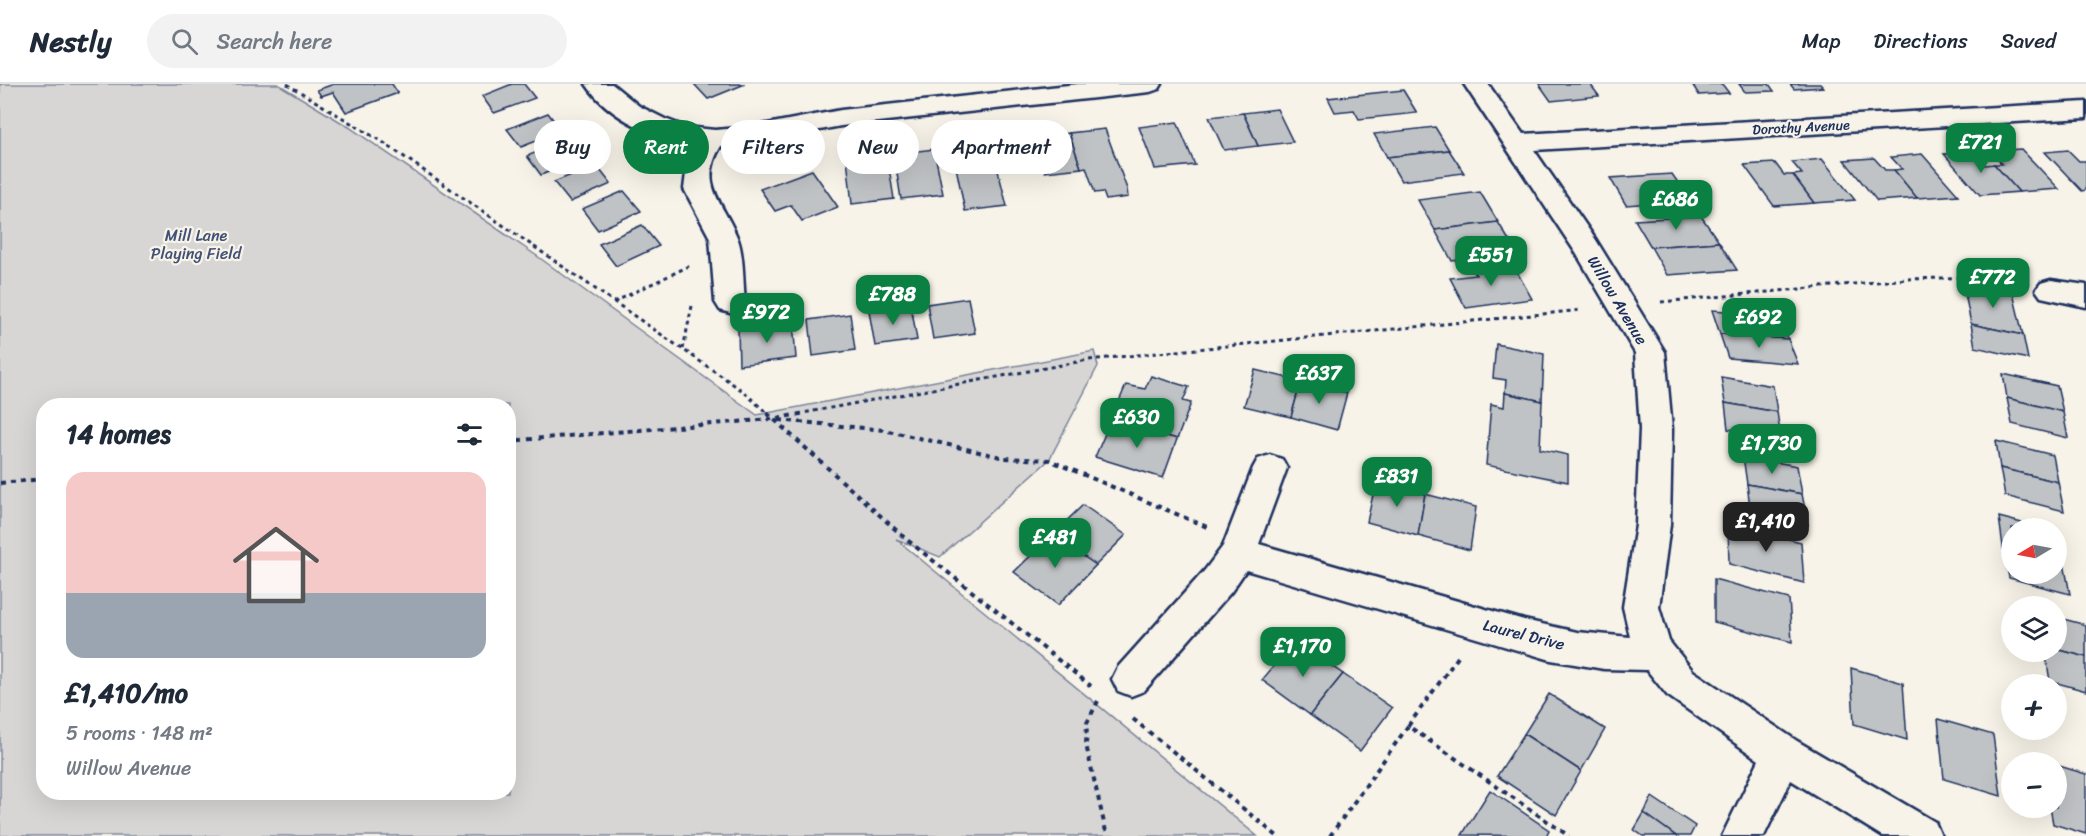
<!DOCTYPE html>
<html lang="en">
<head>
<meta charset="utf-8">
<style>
  body { margin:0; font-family:Sriracha,sans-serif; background:#f2f2f3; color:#1f2937; height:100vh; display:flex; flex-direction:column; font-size:22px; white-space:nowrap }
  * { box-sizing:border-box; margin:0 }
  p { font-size:20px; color:#747a83 }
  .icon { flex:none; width:33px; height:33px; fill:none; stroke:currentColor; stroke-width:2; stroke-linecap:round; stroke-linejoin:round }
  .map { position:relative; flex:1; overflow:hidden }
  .drawer { position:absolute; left:36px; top:314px; width:480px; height:402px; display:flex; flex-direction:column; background:#fff; border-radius:24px; box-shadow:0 6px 24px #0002 }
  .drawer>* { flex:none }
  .top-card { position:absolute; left:534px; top:36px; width:570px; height:54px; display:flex; gap:12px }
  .needle { width:39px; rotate:260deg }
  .fabs { position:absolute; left:2001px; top:434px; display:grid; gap:12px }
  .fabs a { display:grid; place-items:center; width:66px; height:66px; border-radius:50%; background:#fff; box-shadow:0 6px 24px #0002; font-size:30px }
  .price { position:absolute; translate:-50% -51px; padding:0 14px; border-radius:12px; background:#0b8043; color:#fff; font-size:20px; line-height:39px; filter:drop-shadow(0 2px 3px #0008) }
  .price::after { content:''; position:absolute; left:50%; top:36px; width:18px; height:14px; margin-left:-9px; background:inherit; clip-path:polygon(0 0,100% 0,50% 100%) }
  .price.selected { background:#222; color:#fff }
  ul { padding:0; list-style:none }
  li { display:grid; align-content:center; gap:12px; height:318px; padding:0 30px }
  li+li { border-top:2px solid #e0e1e3 }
  li span { display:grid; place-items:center; height:186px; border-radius:18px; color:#555 }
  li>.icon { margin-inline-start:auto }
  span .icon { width:108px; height:108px; fill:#fffc; stroke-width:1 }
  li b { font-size:26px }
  h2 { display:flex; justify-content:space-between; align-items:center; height:72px; padding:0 30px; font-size:26px }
  .chip { padding:0 21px; border-radius:27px; background:#fff; box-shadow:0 6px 24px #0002; font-size:21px; line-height:54px }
  .chip.selected { background:#0b8043; color:#fff }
  header { display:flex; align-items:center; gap:36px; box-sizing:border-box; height:84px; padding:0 30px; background:#fff; border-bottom:2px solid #e0e1e3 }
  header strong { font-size:28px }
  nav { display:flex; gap:33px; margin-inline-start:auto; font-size:21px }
  .search { width:420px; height:54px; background:#f2f2f3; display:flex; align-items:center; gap:15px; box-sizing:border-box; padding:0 21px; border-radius:33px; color:#747a83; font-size:22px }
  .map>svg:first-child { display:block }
  .green { fill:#d7d6d4; stroke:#798299; stroke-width:1.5; fill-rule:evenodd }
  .building { fill:#c0c3c5; stroke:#1b2f5e; stroke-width:1.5 }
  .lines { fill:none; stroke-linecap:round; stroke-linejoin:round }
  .street-casing { stroke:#1b2f5e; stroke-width:5 }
  .path-far1 { stroke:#1b2f5e; stroke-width:3; stroke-dasharray:4 4; stroke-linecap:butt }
  .path { stroke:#1b2f5e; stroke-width:4; stroke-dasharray:5 5; stroke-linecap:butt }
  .street { fill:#f7f3e8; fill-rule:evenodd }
  .labels { text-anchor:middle; stroke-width:4.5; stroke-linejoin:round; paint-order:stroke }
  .far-street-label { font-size:14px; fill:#1b2f5e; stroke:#f7f3e8 }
  .park-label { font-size:16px; fill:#415076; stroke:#f7f3e8 }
  .street-label { font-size:16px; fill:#1b2f5e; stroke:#f7f3e8 }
</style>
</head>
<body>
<header>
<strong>Nestly</strong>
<div class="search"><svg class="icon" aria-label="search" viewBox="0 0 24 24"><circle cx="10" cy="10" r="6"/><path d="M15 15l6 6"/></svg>Search here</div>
<nav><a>Map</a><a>Directions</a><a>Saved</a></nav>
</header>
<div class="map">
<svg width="2086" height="752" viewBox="0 0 2086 752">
  <rect width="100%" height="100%" fill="#f7f3e8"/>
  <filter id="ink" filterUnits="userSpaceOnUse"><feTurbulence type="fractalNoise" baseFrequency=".0167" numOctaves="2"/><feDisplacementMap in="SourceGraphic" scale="12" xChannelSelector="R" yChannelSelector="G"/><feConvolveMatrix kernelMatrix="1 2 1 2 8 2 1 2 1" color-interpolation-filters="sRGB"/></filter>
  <g filter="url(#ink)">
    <path class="green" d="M0 0H278L349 43 537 172 757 331 1094 267 1098 282 1049 376 940 473 896 455 1257 752H0ZM44 321H508V708H44Z"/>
    <g class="building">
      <path d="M334 0H392L398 9 346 28 333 8 321 12 317 6Z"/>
      <path d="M512 0H524L535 14 494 29 482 12Z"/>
      <path d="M694 0H745L708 15Z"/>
      <path d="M1539 0H1590L1599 12 1551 17Z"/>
      <path d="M1692 0H1722L1729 9 1699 11Z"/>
      <path d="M1739 0H1769L1774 7 1745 8Z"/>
      <path d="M1790 0H1820L1823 3 1794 5Z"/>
      <path d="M1403 6 1417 29 1359 35 1354 26 1335 28 1328 14Z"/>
      <path d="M1277 25 1293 58 1258 62 1243 29Z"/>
      <path d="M548 29 562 47 521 63 507 45Z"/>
      <path d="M1243 29 1258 62 1224 66 1209 33Z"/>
      <path d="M1177 38 1195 81 1155 85 1139 43Z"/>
      <path d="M1435 43 1449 66 1387 73 1374 50Z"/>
      <path d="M1105 45 1127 105 1128 113 1106 116 1103 108 1095 109 1086 83 1081 84 1069 49Z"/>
      <path d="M1069 49 1081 84 1045 88 1034 54Z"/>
      <path d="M568 56 583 74 541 91 527 72Z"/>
      <path d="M991 59 1007 122 965 127 952 64Z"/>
      <path d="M934 65 943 110 901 115 894 70Z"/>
      <path d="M2021 65 2059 105 2019 108 1994 80H2002L1991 67Z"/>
      <path d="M1449 66 1464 89 1401 97 1387 73Z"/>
      <path d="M2068 66 2079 77H2086V106L2082 107 2045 68Z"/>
      <path d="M1974 68 1985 81 1994 80 2019 108 1980 111 1944 70Z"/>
      <path d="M1922 70 1958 111 1917 114 1894 86 1902 85 1891 73Z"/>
      <path d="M887 71 894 115 852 120 847 75Z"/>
      <path d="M1874 74 1885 86H1894L1917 114 1877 117 1844 76Z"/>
      <path d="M1822 75 1855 116 1814 119 1793 91 1802 90 1792 78Z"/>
      <path d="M1775 79 1784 91H1793L1814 119 1774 122 1744 81Z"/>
      <path d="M596 81 611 100 570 118 554 98Z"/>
      <path d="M812 86 838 123 802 137 791 121 775 127 760 105Z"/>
      <path d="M1672 90 1690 116 1626 121 1610 94Z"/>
      <path d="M624 107 641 127 598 146 582 125Z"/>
      <path d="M1480 108 1498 138 1435 146 1418 116Z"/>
      <path d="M1701 132 1719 158 1651 163 1635 136Z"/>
      <path d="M1498 138 1516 168 1452 177 1435 146Z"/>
      <path d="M642 141 659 162 616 182 599 160Z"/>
      <path d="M1719 158 1737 186 1667 191 1651 163Z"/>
      <path d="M1503 179 1508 187 1516 186 1532 215 1466 224 1450 194 1476 191 1471 183Z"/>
      <path d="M1963 199 2013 209 2023 251 1971 240Z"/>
      <path d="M968 214 975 249 933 255 927 220Z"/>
      <path d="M911 221 917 256 875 262 869 227Z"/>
      <path d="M1712 226 1779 231 1788 255 1720 250Z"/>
      <path d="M850 230 855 266 813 272 809 236Z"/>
      <path d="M793 238 796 274 739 281 738 245Z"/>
      <path d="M1971 240 2023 251 2028 275 1975 263Z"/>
      <path d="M1720 250 1788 255 1798 280 1728 274Z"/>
      <path d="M1496 260 1544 270 1542 317 1505 309 1506 296 1493 294Z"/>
      <path d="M1255 286 1301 297 1291 333 1244 322Z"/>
      <path d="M2003 290 2057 302 2063 328 2007 314Z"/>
      <path d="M1151 292 1189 303 1183 317 1191 319 1177 355 1111 336 1126 301 1145 305Z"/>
      <path d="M1721 293 1773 302 1777 328 1725 319Z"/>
      <path d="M1301 297 1347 309 1337 346 1291 333Z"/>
      <path d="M1505 309 1542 317 1540 365 1568 371V398L1486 381 1491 320 1504 323Z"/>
      <path d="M2007 314 2063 328 2068 354 2012 340Z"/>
      <path d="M1725 319 1777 328 1781 355 1728 345Z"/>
      <path d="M1111 336 1177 355 1163 394 1095 373Z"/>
      <path d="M1996 357 2053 371 2058 398 2000 384Z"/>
      <path d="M1743 372 1797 382 1802 410 1747 400Z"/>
      <path d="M2000 384 2058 398 2064 427 2005 412Z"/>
      <path d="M1376 397 1425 410 1418 452 1367 438Z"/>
      <path d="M1747 400 1802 410 1808 441 1751 430Z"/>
      <path d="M1425 410 1476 423 1470 466 1418 452Z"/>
      <path d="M1083 421 1126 451 1096 481 1052 451Z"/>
      <path d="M1999 433 2041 444H2012V465L2003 463Z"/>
      <path d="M1728 440 1801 458 1804 499 1729 480Z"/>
      <path d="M2056 448H2058L2064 479 2056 477Z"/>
      <path d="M1052 451 1096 481 1058 521 1014 488Z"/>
      <path d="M2003 463 2012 465V489H2056V477L2064 479 2070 510 2009 494Z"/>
      <path d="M1714 495 1789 515 1792 558 1714 538Z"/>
      <path d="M2056 533 2086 541V573L2056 565Z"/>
      <path d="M1295 557 1343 590 1310 631 1262 596Z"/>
      <path d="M2056 565 2086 573V607L2050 597 2045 567H2056Z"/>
      <path d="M1851 584 1903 599 1907 656 1854 640Z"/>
      <path d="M1343 590 1392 624 1360 667 1310 631Z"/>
      <path d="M1549 610 1605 645 1581 687 1524 650Z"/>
      <path d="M1938 635 1993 651 2001 712 1944 695Z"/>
      <path d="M1524 650 1581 687 1556 731 1497 692Z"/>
      <path d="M2056 681 2086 690V750L2053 740 2050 723H2056Z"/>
      <path d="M1490 706 1549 746 1546 752 1462 751Z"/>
      <path d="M1652 713 1695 742 1690 752H1676L1644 729Z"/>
      <path d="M1644 729 1676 752H1643L1634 746Z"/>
    </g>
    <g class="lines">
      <g class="street-casing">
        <g id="street">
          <path d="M586 0H612L639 22 665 35 686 43 715 46 751 43 841 26 1078 0H1162L1159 5 1150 8 841 42 751 59 721 62C697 101 724 119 737 153 744 169 743 199 745 218L740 226 730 229 720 226 715 218 710 154 684 105 688 73 696 61C655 53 610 36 586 0Z"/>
          <path d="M1464 0H1488L1523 50 2086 18V34L1534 66 1596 156 1665 268 1672 345 1670 441 1659 523 1669 557 1693 587 1797 657 1935 738 1941 752H1882L1791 696 1764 752H1722L1759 676 1667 611 1647 586 1604 585 1551 576 1246 486 1231 508 1144 607 1131 612 1118 607 1112 595 1118 583 1205 486 1223 462 1253 384 1258 375 1270 371 1282 375 1287 384 1259 460 1524 536 1577 548 1630 553 1623 523 1636 441 1640 345 1635 269 1576 169Z"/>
          <path d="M2051 196 2086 201V223L2041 213 2036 206 2041 199Z"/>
        </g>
      </g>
      <g class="path-far1">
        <path d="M287 0 384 59 743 307 768 330"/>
        <path d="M614 218 689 182"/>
        <path d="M1661 218 1907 195 2018 192"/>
        <path d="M683 265 692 222"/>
        <path d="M798 330 1088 276 1582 226"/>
      </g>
      <g class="path">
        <path d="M767 329 906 455 1091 602"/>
        <path d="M779 336 884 346 1005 374 1049 376 1207 443"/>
        <path d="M508 357 772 335 806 329"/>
        <path d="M0 399 44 395"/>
        <path d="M1458 573 1408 642 1569 752"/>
        <path d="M1098 617 1087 639 1086 661 1107 752"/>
        <path d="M1133 635 1277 752"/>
        <path d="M1330 752 1408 642"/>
      </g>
      <use href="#street" class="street"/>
    </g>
  </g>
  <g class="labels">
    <g class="far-street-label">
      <text transform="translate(1801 43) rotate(-3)" y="5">Dorothy Avenue</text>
    </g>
    <g class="park-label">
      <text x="196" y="157">Mill Lane<tspan x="196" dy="18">Playing Field</tspan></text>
    </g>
    <g class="street-label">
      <text transform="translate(1618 216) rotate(59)" y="6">Willow Avenue</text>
      <text transform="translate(1524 550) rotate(14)" y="6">Laurel Drive</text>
    </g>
  </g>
</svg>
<div class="fabs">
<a><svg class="needle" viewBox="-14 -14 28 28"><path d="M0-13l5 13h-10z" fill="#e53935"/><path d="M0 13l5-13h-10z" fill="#747a83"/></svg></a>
<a><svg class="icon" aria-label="layers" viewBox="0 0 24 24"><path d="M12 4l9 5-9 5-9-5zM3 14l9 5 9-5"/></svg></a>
<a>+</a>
<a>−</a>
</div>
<b class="price" style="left:1981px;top:90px">£721</b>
<b class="price" style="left:1676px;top:147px">£686</b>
<b class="price" style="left:1491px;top:203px">£551</b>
<b class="price" style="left:1993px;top:225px">£772</b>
<b class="price" style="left:893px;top:242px">£788</b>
<b class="price" style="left:767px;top:260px">£972</b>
<b class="price" style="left:1759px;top:265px">£692</b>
<b class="price" style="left:1319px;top:321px">£637</b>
<b class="price" style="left:1137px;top:365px">£630</b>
<b class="price" style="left:1772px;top:391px">£1,730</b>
<b class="price" style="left:1397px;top:424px">£831</b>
<b class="price selected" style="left:1766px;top:469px">£1,410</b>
<b class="price" style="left:1055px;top:485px">£481</b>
<b class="price" style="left:1303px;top:594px">£1,170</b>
<div class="top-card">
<a class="chip">Buy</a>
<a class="chip selected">Rent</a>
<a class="chip">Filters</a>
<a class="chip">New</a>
<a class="chip">Apartment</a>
</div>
<section class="drawer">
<h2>14 homes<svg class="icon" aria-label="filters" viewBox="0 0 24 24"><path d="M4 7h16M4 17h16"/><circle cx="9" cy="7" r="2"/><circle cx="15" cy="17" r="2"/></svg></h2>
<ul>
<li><span style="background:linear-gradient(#f6c9c9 65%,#9aa5b1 0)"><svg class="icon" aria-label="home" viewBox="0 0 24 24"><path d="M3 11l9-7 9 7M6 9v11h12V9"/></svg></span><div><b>£1,410/mo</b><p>5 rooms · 148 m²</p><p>Willow Avenue</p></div></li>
</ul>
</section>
</div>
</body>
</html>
